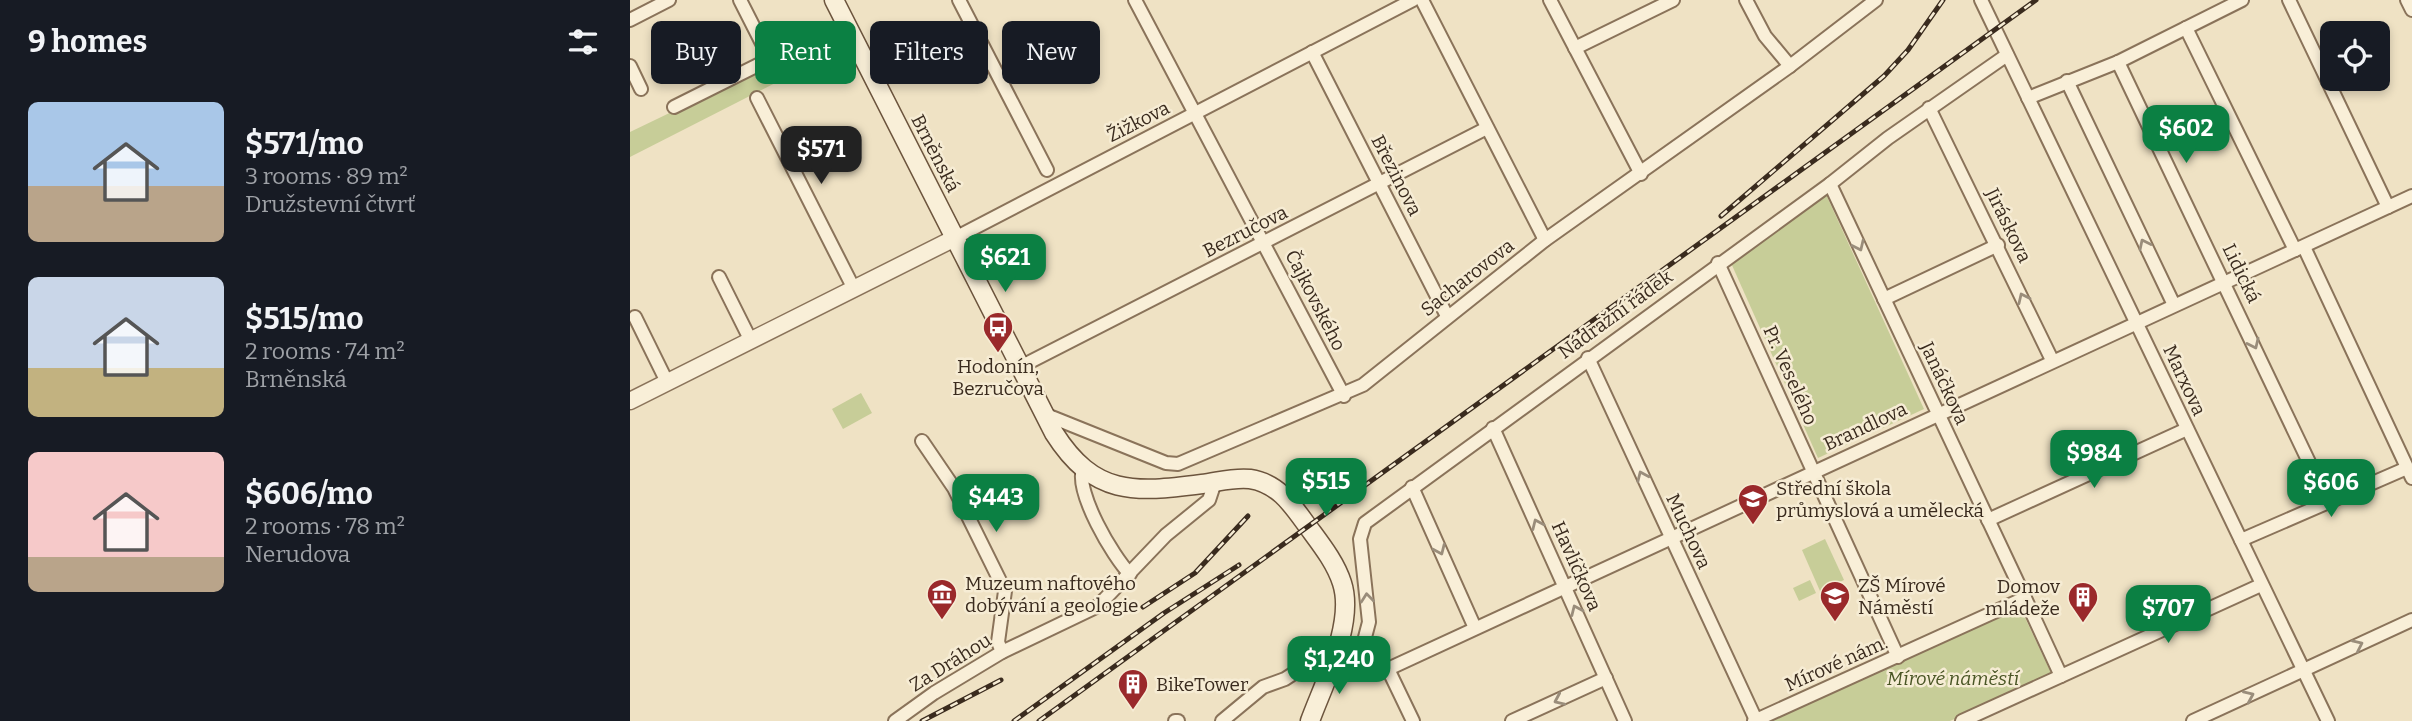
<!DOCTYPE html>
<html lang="en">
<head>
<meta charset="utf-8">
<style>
  body { margin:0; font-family:Bitter,serif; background:#20242c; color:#f1f3f6; height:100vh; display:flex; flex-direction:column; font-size:26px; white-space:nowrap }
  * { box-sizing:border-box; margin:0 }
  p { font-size:23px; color:#9ea1a6 }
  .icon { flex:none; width:38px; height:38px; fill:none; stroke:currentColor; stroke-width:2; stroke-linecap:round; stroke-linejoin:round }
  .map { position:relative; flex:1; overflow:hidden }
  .side { display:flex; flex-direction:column; background:#171b24; width:630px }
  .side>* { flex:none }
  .hud { position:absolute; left:21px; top:21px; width:665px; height:63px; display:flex; gap:14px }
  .fabs { position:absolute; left:1690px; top:21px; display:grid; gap:14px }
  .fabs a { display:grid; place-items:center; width:70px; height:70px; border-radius:10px; background:#171b24; box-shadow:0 4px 10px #0003; font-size:35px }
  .price { position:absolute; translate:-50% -60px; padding:0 16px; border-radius:14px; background:#0b8043; color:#fff; font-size:23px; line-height:46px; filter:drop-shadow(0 2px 4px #0008) }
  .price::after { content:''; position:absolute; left:50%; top:42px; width:21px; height:16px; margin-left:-10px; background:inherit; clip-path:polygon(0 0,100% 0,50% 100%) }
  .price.selected { background:#222; color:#fff }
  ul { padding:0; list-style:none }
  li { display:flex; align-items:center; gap:21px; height:175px; padding:0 28px }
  li span { display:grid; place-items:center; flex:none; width:196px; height:140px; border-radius:10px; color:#555 }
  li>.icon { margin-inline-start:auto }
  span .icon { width:84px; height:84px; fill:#fffc; stroke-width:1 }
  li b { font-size:30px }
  h2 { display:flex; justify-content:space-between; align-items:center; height:84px; padding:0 28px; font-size:30px }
  .tag { padding:0 24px; border-radius:10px; background:#171b24; box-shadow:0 4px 10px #0003; font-size:24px; line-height:63px }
  .tag.selected { background:#0b8043; color:#fff }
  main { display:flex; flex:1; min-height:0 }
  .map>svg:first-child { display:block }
  .green { fill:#c7cd98 }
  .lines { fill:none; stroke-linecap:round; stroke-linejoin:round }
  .minor-casing { stroke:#8a735a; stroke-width:16 }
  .tertiary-casing { stroke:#8a735a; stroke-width:19 }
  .secondary-casing { stroke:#6c543d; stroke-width:21 }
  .minor { stroke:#f9efd8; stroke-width:12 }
  .tertiary { stroke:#f9efd8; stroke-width:16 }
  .secondary { stroke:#f9efd8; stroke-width:18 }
  .rail-casing { stroke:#3a2b1e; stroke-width:5 }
  .rail { stroke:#f6ecd4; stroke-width:2.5; stroke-dasharray:8; stroke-linecap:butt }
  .oneway { stroke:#9a8d7b }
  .labels { text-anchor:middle; stroke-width:5; stroke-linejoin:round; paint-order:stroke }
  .street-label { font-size:19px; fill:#3a2b1e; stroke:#f6ecd4 }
  .poi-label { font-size:19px; fill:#3a2b1e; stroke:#f6ecd4; text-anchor:start }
  .park-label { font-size:19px; font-style:italic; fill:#4a5625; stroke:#f6ecd4 }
</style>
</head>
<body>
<main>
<section class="side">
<h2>9 homes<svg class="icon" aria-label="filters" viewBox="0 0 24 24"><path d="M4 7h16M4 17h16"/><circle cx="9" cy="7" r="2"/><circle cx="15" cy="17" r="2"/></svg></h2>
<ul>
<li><span style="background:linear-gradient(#a9c7e8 60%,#b9a48a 0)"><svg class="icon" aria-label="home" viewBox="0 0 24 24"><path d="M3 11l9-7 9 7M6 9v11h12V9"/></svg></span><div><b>$571/mo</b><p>3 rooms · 89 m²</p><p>Družstevní čtvrť</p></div></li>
<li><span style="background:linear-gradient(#c9d6e8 65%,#c2b280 0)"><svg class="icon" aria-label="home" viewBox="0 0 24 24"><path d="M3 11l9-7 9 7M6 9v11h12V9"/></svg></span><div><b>$515/mo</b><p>2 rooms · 74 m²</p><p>Brněnská</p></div></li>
<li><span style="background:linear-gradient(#f6c9c9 75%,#b9a48a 0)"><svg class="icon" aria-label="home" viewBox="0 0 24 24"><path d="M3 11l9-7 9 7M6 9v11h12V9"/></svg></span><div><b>$606/mo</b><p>2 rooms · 78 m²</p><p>Nerudova</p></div></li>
</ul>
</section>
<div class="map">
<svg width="1782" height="721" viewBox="0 0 1782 721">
  <rect width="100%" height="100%" fill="#efe2c4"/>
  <g class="green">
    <path d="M205 29 210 38 157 68 159 76 0 157V132L160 55Z"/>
    <path d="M1194 190 1294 409 1188 458 1101 263Z"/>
    <path d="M231 393 242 413 213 429 202 409Z"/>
    <path d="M1195 539 1214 580 1190 591 1172 550Z"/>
    <path d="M1180 580 1186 593 1169 601 1163 588Z"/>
    <path d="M1390 607 1422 675 1320 721H1136Z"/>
  </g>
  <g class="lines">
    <g class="minor-casing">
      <g id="minor">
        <path d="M329 0 417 170"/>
        <path d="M505 0 714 396"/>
        <path d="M792 0 915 240"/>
        <path d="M920 0 1011 174"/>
        <path d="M1116 0 1135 36 1160 66"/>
        <path d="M1351 0 1698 721"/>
        <path d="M1659 0 1758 207"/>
        <path d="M1777 0 1782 10"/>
        <path d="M0 20 39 0"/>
        <path d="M1556 28 1665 250"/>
        <path d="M945 48 1043 0"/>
        <path d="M682 52 817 316"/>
        <path d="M1488 62 1698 502"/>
        <path d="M0 66 11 89"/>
        <path d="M1437 81 1544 305"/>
        <path d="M127 98 224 289"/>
        <path d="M1398 98 1488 62 1612 0"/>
        <path d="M44 107 140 59 110 0"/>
        <path d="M1299 108 1422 360"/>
        <path d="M1200 184 1395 598"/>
        <path d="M325 238 783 0"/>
        <path d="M1674 247 1782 478"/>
        <path d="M1088 263 1268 657"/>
        <path d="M89 277 120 339"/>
        <path d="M1254 299 1368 245"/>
        <path d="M5 317 37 382"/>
        <path d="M958 358 1126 720"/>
        <path d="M390 367 857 128"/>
        <path d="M414 414 536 463 548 464 733 385 915 240 1160 66 1246 0"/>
        <path d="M863 428 995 721"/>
        <path d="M292 441 324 488 375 591 368 642 372 652"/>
        <path d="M453 469C445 492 483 557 500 574"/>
        <path d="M782 487 845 628"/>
        <path d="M1358 520 1557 429"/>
        <path d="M1611 540 1777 468"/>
        <path d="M728 664 739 622 730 539 735 523 1200 184 1258 138 1377 55"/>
        <path d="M758 669 783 721"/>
        <path d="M1431 676 1631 585"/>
        <path d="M265 721 304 693 372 652 468 606 536 535 579 500 585 482"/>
        <path d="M545 721H548"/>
        <path d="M592 721 633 687 655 679 681 662 702 659 758 669 1782 196"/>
        <path d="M882 721 976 678"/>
        <path d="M1124 721 1395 598 1431 676 1332 721"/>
        <path d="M1563 721 1782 620"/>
      </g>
    </g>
    <g class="tertiary-casing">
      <path id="tertiary" d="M0 401 325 238"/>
    </g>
    <g class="secondary-casing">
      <path id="secondary" d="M204 0 424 433C464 496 504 493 572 484 588 482 604 477 620 479 647 483 661 503 676 524 689 542 705 561 712 583 725 623 694 683 680 721"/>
    </g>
    <use href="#minor" class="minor"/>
    <use href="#tertiary" class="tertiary"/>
    <use href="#secondary" class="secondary"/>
    <g class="rail-casing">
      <g id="rail">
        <path d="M1091 216 1254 76 1278 50 1313 0"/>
        <path d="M513 607 565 573 618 516"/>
        <path d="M292 721 371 680"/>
        <path d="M384 721 534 613 609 565"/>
        <path d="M409 721 1406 0"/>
      </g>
    </g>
    <use href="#rail" class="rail"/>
  </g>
  <defs><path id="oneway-chevron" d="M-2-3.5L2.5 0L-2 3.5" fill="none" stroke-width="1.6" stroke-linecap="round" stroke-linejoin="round" transform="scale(1.75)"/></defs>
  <g class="oneway">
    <use href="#oneway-chevron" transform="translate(1514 244) rotate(-116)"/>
    <use href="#oneway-chevron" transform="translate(1229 246) rotate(65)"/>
    <use href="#oneway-chevron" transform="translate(1393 298) rotate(-115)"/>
    <use href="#oneway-chevron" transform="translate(1624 344) rotate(65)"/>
    <use href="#oneway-chevron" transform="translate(1012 476) rotate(-114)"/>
    <use href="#oneway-chevron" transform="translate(907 524) rotate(-114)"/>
    <use href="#oneway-chevron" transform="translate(810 550) rotate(66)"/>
    <use href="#oneway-chevron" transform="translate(737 598) rotate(-96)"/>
    <use href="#oneway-chevron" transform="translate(946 610) rotate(-114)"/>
    <use href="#oneway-chevron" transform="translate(1728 645) rotate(-25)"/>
    <use href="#oneway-chevron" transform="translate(1619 696) rotate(-24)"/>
    <use href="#oneway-chevron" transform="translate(929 700) rotate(156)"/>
  </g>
  <defs>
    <g id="bus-pin" transform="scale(1.575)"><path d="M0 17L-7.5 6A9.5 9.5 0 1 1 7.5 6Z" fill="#9a292b" stroke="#f6ecd4"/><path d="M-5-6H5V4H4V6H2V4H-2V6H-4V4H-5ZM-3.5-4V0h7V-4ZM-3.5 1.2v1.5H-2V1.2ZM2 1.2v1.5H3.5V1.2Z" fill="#fff"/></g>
    <g id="school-pin" transform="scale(1.575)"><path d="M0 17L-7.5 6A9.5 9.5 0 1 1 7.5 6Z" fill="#9a292b" stroke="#f6ecd4"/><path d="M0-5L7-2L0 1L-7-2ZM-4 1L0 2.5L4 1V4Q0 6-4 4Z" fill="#fff"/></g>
    <g id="museum-pin" transform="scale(1.575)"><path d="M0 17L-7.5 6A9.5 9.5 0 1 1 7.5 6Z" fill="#9a292b" stroke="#f6ecd4"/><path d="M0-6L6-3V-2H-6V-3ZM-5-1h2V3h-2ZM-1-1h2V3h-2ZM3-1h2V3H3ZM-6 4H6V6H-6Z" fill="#fff"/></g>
    <g id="building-pin" transform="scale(1.575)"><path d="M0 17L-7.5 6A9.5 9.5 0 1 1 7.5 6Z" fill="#9a292b" stroke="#f6ecd4"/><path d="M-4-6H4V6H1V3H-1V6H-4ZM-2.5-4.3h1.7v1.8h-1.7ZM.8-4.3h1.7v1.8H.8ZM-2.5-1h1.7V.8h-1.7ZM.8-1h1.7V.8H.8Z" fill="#fff"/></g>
  </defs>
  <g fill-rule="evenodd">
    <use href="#bus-pin" x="368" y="327"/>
    <use href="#school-pin" x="1123" y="499"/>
    <use href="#museum-pin" x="312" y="594"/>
    <use href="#school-pin" x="1205" y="596"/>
    <use href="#building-pin" x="1453" y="597"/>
    <use href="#building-pin" x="503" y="684"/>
  </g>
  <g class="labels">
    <g class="street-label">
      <text transform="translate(508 121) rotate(-27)" y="7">Žižkova</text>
      <text transform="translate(306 153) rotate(63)" y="7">Brněnská</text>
      <text transform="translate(767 175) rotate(63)" y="7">Březinova</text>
      <text transform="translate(1379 225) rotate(64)" y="7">Jiráskova</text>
      <text transform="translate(615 231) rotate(-27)" y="7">Bezručova</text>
      <text transform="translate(1612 273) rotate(64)" y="7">Lidická</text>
      <text transform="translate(837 277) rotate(-38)" y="7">Sacharovova</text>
      <text transform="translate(686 300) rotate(63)" y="7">Čajkovského</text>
      <text transform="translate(985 314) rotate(-36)" y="7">Nádražní řádek</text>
      <text transform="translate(1161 375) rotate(66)" y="7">Pr. Veselého</text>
      <text transform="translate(1555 380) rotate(65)" y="7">Marxova</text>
      <text transform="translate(1315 383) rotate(65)" y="7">Janáčkova</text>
      <text transform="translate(1235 426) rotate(-25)" y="7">Brandlova</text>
      <text transform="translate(1059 531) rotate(65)" y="7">Muchova</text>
      <text transform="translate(947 566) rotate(66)" y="7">Havlíčkova</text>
      <text transform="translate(320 662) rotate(-32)" y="7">Za Dráhou</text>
      <text transform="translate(1206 663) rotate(-24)" y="7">Mírové nám.</text>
    </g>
    <g class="poi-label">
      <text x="368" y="373" text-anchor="middle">Hodonín,<tspan x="368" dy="22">Bezručova</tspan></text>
      <text x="1146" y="495">Střední škola<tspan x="1146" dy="22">průmyslová a umělecká</tspan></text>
      <text x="335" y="590">Muzeum naftového<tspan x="335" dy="22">dobývání a geologie</tspan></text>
      <text x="1228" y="592">ZŠ Mírové<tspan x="1228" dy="22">Náměstí</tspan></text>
      <text x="1430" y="593" text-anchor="end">Domov<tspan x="1430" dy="22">mládeže</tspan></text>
      <text x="526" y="691">BikeTower</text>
    </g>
    <g class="park-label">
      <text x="1323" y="685">Mírové náměstí</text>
    </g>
  </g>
</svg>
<div class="fabs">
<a><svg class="icon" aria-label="locate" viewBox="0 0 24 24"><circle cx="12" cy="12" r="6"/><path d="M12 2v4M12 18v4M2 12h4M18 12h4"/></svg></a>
</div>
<b class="price" style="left:1556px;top:165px">$602</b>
<b class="price selected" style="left:191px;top:186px">$571</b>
<b class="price" style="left:375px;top:294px">$621</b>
<b class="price" style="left:1464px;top:490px">$984</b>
<b class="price" style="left:696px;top:518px">$515</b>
<b class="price" style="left:1701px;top:519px">$606</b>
<b class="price" style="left:366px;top:534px">$443</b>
<b class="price" style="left:1538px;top:645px">$707</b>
<b class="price" style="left:709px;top:696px">$1,240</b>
<div class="hud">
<a class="tag">Buy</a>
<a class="tag selected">Rent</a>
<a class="tag">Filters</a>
<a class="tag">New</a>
</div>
</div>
</main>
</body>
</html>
